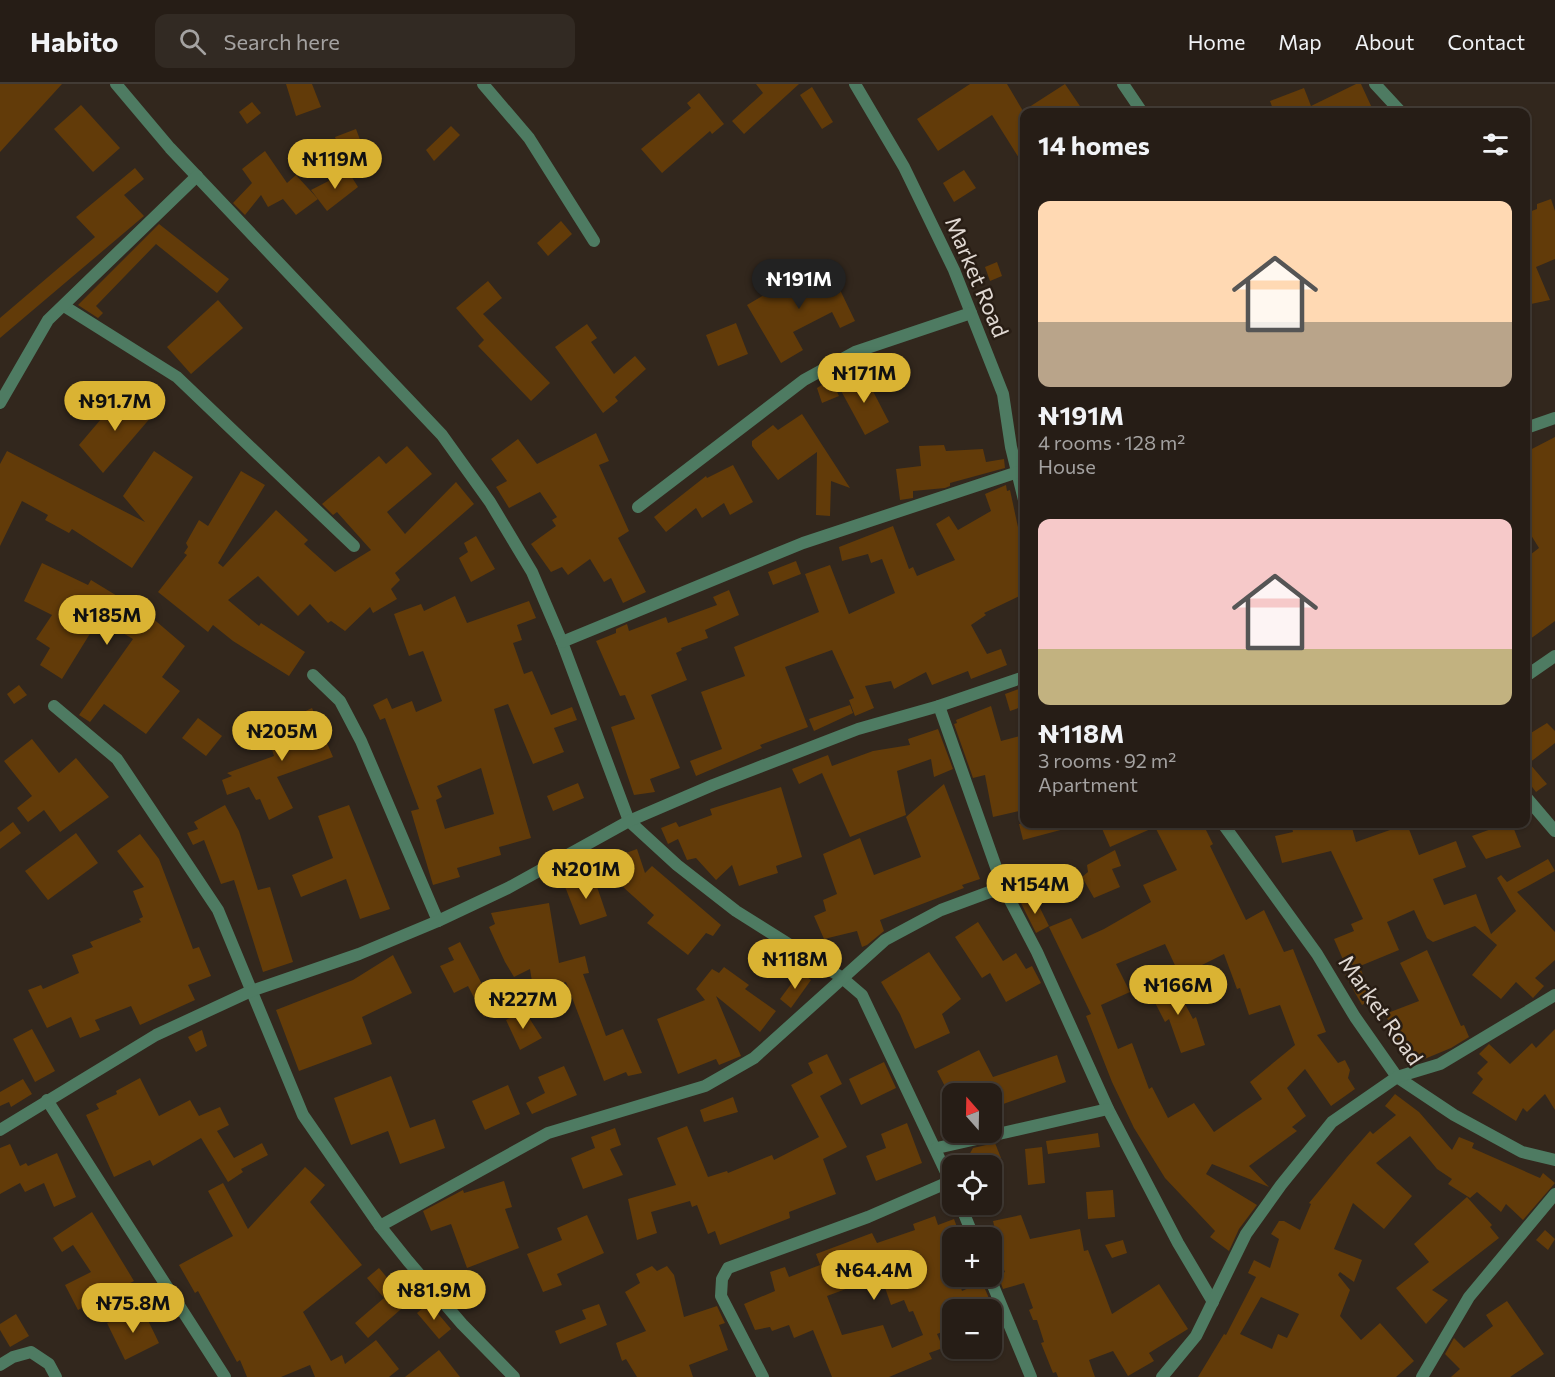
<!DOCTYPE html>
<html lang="en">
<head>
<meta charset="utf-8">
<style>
  body { margin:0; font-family:Commissioner,sans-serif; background:#322a23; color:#f1f3f6; height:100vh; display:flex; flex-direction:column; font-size:22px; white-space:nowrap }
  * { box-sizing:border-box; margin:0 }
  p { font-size:20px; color:#a4a2a1 }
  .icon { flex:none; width:33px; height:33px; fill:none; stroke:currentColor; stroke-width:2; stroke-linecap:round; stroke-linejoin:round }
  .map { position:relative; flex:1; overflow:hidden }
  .panel { position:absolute; left:1020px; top:24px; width:510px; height:720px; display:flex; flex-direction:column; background:#261d16; border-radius:12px; box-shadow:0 2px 4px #0004,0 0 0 2px #423b35 }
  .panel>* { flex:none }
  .needle { width:39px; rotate:340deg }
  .fabs { position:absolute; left:942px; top:999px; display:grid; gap:12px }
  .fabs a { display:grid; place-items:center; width:60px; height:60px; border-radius:12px; background:#261d16; box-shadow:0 2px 4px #0004,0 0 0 2px #423b35; font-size:30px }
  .price { position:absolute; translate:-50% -51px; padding:0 14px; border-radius:21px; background:#dab333; color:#111; font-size:20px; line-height:39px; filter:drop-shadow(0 2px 3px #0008) }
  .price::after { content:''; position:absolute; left:50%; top:36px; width:18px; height:14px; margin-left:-9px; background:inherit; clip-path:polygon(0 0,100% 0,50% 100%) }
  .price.selected { background:#222; color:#fff }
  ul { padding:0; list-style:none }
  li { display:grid; align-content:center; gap:12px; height:318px; padding:0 18px }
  li span { display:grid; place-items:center; height:186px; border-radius:12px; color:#555 }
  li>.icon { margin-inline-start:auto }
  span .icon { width:108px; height:108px; fill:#fffc; stroke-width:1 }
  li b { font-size:26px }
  h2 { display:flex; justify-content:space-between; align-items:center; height:72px; padding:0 18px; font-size:26px }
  header { display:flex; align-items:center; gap:36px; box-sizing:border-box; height:84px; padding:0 30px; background:#261d16; border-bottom:2px solid #423b35 }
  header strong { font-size:28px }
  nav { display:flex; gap:33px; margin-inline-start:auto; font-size:21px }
  .search { width:420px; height:54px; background:#322a23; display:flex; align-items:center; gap:15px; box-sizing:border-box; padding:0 21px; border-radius:12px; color:#a4a2a1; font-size:22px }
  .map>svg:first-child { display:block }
  .building { fill:#623b09; fill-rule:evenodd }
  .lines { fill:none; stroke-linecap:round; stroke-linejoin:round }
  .minor { stroke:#4e7b62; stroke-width:12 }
  .tertiary { stroke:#4e7b62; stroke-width:12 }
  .labels { text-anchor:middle; stroke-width:5; stroke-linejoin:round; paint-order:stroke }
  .street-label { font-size:22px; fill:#e1d9d3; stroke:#281d14 }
</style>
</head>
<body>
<header>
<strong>Habito</strong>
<div class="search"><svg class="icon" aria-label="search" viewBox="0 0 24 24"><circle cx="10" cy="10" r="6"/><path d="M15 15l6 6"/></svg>Search here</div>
<nav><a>Home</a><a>Map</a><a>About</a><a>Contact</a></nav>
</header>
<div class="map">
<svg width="1555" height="1293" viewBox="0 0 1555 1293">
  <rect width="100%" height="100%" fill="#32271d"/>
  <g class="building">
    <path d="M0 0H62L0 68Z"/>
    <path d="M286 0H312L321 23 296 32Z"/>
    <path d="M756 0H799L744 50 732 37 763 9Z"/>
    <path d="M970 0H1007L1023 27 1065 0 1084 28H1024V82L992 31 938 67 917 35Z"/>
    <path d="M1356 0H1361L1372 24 1363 28H1274L1270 17 1304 4 1311 22Z"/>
    <path d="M812 3 833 38 822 45 800 11Z"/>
    <path d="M699 9 724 40 712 50 710 47 662 89 641 65 691 24 687 19Z"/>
    <path d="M252 18 261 29 247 40 239 28Z"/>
    <path d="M81 21 120 64 93 88 54 45Z"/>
    <path d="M451 42 460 51 434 77 426 66Z"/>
    <path d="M356 45 362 61 341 69 335 53Z"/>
    <path d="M265 67 287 99 296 91 318 115 296 131 283 115 268 123 261 111 245 131 233 119 252 99 242 85Z"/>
    <path d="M135 84 144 95 124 111 144 132 0 254V234L95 153 76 133Z"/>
    <path d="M964 86 976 104 954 118 943 99Z"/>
    <path d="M348 87 358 103 327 127 311 106Z"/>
    <path d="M1551 115 1555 127V175L1536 183 1550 216 1531 220 1526 191V129L1537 125V120Z"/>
    <path d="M561 137 572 150 548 172 537 159Z"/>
    <path d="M159 140 229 195 217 209 156 160 96 222 103 229 98 234 78 221Z"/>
    <path d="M997 178 1002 192 990 197 985 183Z"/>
    <path d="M829 183 855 237 840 244 832 228 793 248 803 266 781 279 747 221 805 187 808 193Z"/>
    <path d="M488 197 502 214 483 230 550 299 531 317 478 262 484 256 456 224Z"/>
    <path d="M218 216 243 244 191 290 167 263Z"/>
    <path d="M736 239 748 270 718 282 706 251Z"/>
    <path d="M587 240 597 254 591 258 614 290 635 272 646 285 615 313 618 317 603 329 555 263Z"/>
    <path d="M864 290 889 338 865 351 839 303Z"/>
    <path d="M831 295 839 312 822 319 817 304Z"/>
    <path d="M124 308 152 332 103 389 79 361Z"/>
    <path d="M802 330 850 404 831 397 830 432 816 431 817 368 778 396 752 362V357L773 341 778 346Z"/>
    <path d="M596 349 609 377 599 381 629 447 618 454 646 508 623 519 611 494 604 498 590 475 568 491 562 483 551 488 531 460 556 442 552 436 557 433 540 408 509 424 496 403 507 397 491 375 518 355 537 380Z"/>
    <path d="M1555 353V537L1526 558V474L1539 464 1526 443V368Z"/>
    <path d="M944 361 946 367 983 365 986 378 1004 375 1005 384 950 399V402L945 404 913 407V414L900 416 896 385 921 382 919 362Z"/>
    <path d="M407 362 432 390 387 428 405 450 456 398 474 420 395 489 400 496 391 505 397 515 373 529 370 523 345 547 331 537 328 539 310 520 298 532 258 492 228 516 259 542 261 539 305 568 289 592 233 557 213 541 208 548 158 508 187 471 184 469 188 463 186 459 199 436 208 442 241 387 265 401 218 479 223 483 276 426 308 456 304 460 335 488 371 466 337 428 333 431 322 420 379 372 386 380Z"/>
    <path d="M7 367 145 438 123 412 154 367 193 393 132 484 72 445 69 449 45 436 48 431 22 417 0 462V380Z"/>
    <path d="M733 381 753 418 730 431 724 419 702 434 696 424 666 448 654 433 706 392 707 394Z"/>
    <path d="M1006 401 1007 407 1010 406 1024 471V510L984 529 986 531 971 541 987 570 1001 565 1007 581 971 595 968 587 932 601 926 588 894 605 891 597 865 602 874 624 855 632 849 616 854 614 832 566 785 583 808 643 760 661 762 664 696 692 690 677 722 665 701 608 745 592 734 563 819 528 805 490 830 481 849 530 895 509 882 475 871 479 868 470 842 477 839 463 893 442 909 485 913 483 917 492 955 476 936 440 949 432 958 446 991 427 985 410Z"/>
    <path d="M476 452 495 485 471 498 459 474 468 468 464 459Z"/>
    <path d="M796 477 801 490 773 501 768 488Z"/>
    <path d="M42 479 88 501 91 496 150 532 185 562 162 593 180 607 146 650 104 620 90 638 79 631 133 555 99 535 62 595 40 581 50 564 36 555 52 531 24 517Z"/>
    <path d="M729 506 739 531 705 546 708 554 681 564 682 566 676 569 687 596 651 611 680 684 650 695 655 708 634 711 611 643 635 635 625 611 620 612 596 557 616 549V545L627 540 629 547 666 533 668 539 717 521 713 513Z"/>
    <path d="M455 512 467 539 529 517 536 534 517 541 522 556 513 559 524 590 532 587 551 631 572 623 577 636 554 644 564 668 533 680 508 620 494 625 531 754 499 763 501 771 457 784 460 793 433 801 411 727 419 725 385 634 380 636 373 621 387 614 392 625 412 617 416 628 442 617 423 567 409 572 394 530 421 520 424 527ZM481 684 494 730 445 745 436 716 442 713 437 702Z"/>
    <path d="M19 601 27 611 14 620 7 610Z"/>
    <path d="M1024 603V622L1010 627 1005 610Z"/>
    <path d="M850 621 853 629 814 647 809 635Z"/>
    <path d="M991 622 1001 657 1024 651V726L993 733 985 691 973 694 954 640 957 639 956 636Z"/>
    <path d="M312 624 333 673 277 693 293 724 269 736 260 715 256 716 249 703 227 711 222 696 232 692 227 689 274 672 266 646Z"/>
    <path d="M198 634 222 652 206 672 182 654Z"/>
    <path d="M1547 639 1555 647V659L1529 679 1547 700 1536 708 1526 695V652Z"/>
    <path d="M938 645 953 685 934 693 931 675 897 687 906 731 850 753 822 689 799 700 792 685 828 671 832 682 873 667 910 661 908 655Z"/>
    <path d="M32 655 59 689 76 674 109 713 60 748 44 726 28 738 17 724 32 712 4 677Z"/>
    <path d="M578 699 584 714 553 727 547 712Z"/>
    <path d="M944 700 980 795 962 801 964 804 880 836 884 847 867 861 862 863 857 847 824 855 814 832 826 827 823 816 837 810 823 770 860 754 874 791 921 773 906 733Z"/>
    <path d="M781 703 802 773 776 782 778 789 759 795 739 802 732 781 716 796 696 774 687 776 678 755 668 760 661 744 676 738 679 743 712 731 710 725Z"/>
    <path d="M225 721 239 747 258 806 270 803 293 878 263 888 234 796 221 800 204 756 193 761 187 749 198 745 194 738Z"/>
    <path d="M349 721 390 825 360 835 346 795 301 813 292 791 333 774 318 732Z"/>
    <path d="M13 738 21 749 0 765V748Z"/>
    <path d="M1019 740H1067L1068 744 1023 756Z"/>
    <path d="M1100 740H1203L1213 760 1210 762 1246 836 1264 826 1284 868 1293 865 1326 948 1317 951 1338 979 1345 976 1350 986 1348 994 1355 1005 1331 1022 1305 985 1287 1004 1306 1032 1292 1043 1297 1047 1249 1082 1269 1103 1212 1080 1206 1090 1257 1121 1239 1145 1229 1167 1210 1153 1215 1147 1165 1094 1134 1044 1112 998 1086 932 1091 930 1049 843 1071 834 1082 855 1104 845 1151 818 1143 801 1177 786 1155 743 1110 763ZM1165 860 1180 892 1224 870 1237 905 1240 904 1249 931 1280 921 1295 961 1250 998 1262 1015 1214 1048 1194 1019 1168 1034 1152 1003 1149 1005 1132 959 1118 965 1101 921 1130 908 1116 880Z"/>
    <path d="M1291 740H1351L1356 758 1407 740 1419 771 1456 757 1466 783 1433 795 1444 821 1476 810 1491 850 1516 827 1497 794 1501 791 1507 798 1548 775 1555 787 1517 808 1555 848V876L1535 894 1544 902 1533 914 1516 898 1501 915 1472 891 1497 861 1475 842 1433 858 1427 854 1414 826 1387 838 1399 866 1348 887 1334 855 1354 847 1351 840 1363 835 1331 767 1282 779 1275 752 1293 748Z"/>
    <path d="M1505 740H1512L1521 763 1486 775 1472 752Z"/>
    <path d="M76 749 98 779 48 816 25 787Z"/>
    <path d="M140 750 159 775 193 865 199 863 211 892 188 901 195 916 140 941 131 922 95 936 100 946 80 954 71 933 47 944 28 906 41 901 43 905 79 889 72 871 93 863 90 858 141 838 139 835 143 833 133 807 144 803 117 767Z"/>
    <path d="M637 765 645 789 652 782 721 841 713 852 706 849 688 871 647 839 654 831 602 784 611 781 609 775Z"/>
    <path d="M1115 766 1121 782 1112 785 1120 803 1094 814 1082 793 1088 788 1087 781Z"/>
    <path d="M593 791 607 832 580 841 564 800Z"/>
    <path d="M1034 812 1049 842 1036 849 1021 819Z"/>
    <path d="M549 819 559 879 585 872 589 889 583 890 606 952 623 945 642 989 628 992 626 988 604 997 566 898 533 904 530 885 514 893 505 878 489 843 495 840 491 829Z"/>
    <path d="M978 838 1003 877 1016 869 1026 885 1032 882 1041 899 1006 918 990 889 982 894 955 853Z"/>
    <path d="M460 858 496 927 484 933 468 902 454 909 440 882 454 876 448 864Z"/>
    <path d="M1427 866 1461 942 1464 941 1469 953 1451 964 1410 981 1385 930 1419 917 1400 879Z"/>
    <path d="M929 868 961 915 942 930 950 949 915 965 900 930 881 898Z"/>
    <path d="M393 871 412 909 362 933 372 960 299 987 276 926 353 896Z"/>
    <path d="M724 883 749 901 745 905 776 927 760 948 716 912 741 972 719 981 716 975 678 990 657 935 705 916 696 905 712 885 719 889Z"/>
    <path d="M1361 886 1373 915 1362 921 1345 891Z"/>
    <path d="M800 888 811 896 791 924 780 915Z"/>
    <path d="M1172 895 1193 935 1196 933 1205 961 1181 969 1169 935 1165 938 1149 907Z"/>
    <path d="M524 926 542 954 520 966 506 936Z"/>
    <path d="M32 945 55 987 35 998 13 955Z"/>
    <path d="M1555 945V1026L1545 1010 1527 1028 1523 1024 1516 1037 1472 1009 1483 995 1477 989 1488 978 1479 970 1489 960 1510 980 1532 959 1536 964Z"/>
    <path d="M202 946 207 962 196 968 188 953Z"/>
    <path d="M979 966 993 993 1057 971 1066 998 992 1024V1010H949L937 987Z"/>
    <path d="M827 970 842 1000 820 1012 847 1063 823 1075 836 1110 789 1128 790 1134 720 1161 715 1147 708 1150 697 1121 692 1123 690 1117 651 1128 657 1149 637 1156 628 1115 676 1101 657 1054 687 1042 708 1093 727 1087 728 1089 772 1071 774 1076 819 1053 791 1001 813 989 808 979Z"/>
    <path d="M884 978 896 1004 861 1021 849 995Z"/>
    <path d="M564 982 577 1011 532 1030 526 1019 545 1009 538 993Z"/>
    <path d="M391 992 410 1044 435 1035 445 1064 400 1080 388 1047 351 1061 334 1014Z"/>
    <path d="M140 994 159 1032 190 1016 199 1032 220 1023 229 1041 217 1047 234 1074 262 1059 268 1071 241 1085 243 1088 228 1098 201 1054 153 1082 150 1076 114 1093 86 1031 99 1025 96 1020 117 1010 116 1007Z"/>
    <path d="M23 995 32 1010 11 1023 9 1018 0 1022V1008Z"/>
    <path d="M508 1001 520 1030 485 1046 472 1017Z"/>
    <path d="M1395 1010 1419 1028 1452 1066 1459 1053 1474 1059 1472 1064 1540 1094 1543 1089 1555 1099 1523 1136 1506 1120 1501 1128 1477 1108 1470 1114 1448 1100 1452 1095 1437 1085 1410 1052 1376 1079 1412 1112 1384 1145 1353 1119 1334 1165 1362 1176 1354 1198 1340 1188 1338 1191 1350 1206 1340 1232 1361 1256 1380 1239 1414 1277 1396 1293H1198L1224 1250 1226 1251 1256 1193 1248 1189 1254 1176 1270 1184 1279 1155 1271 1150 1279 1137H1284L1300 1146 1311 1120 1309 1119 1347 1073 1370 1047 1373 1050 1396 1031 1385 1022ZM1261 1213 1299 1230 1287 1254 1278 1250 1272 1265 1240 1250Z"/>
    <path d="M733 1013 738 1028 704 1038 700 1026Z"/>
    <path d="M907 1039 922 1079 876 1097 866 1072 886 1064 881 1050Z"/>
    <path d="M615 1044 621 1061 610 1065 623 1091 583 1105 571 1074 595 1064 591 1053Z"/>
    <path d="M1098 1049 1100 1063 1048 1070 1046 1057Z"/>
    <path d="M995 1059 1001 1074 984 1082H963L973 1064Z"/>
    <path d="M10 1060 20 1082 26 1079 28 1082 57 1069 76 1113 54 1123 44 1099 25 1108 20 1099 0 1110V1064Z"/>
    <path d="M1042 1063 1045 1099 1028 1101 1025 1065Z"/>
    <path d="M305 1083 325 1101 310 1118 362 1181 303 1228 331 1277 342 1271 345 1280 376 1256 399 1285 389 1293H315L310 1281 281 1293H247L240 1276 237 1278 198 1207 195 1209 179 1181 233 1152 208 1107 223 1099 248 1145Z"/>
    <path d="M504 1097 512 1123 505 1125 519 1164 467 1184 451 1140 431 1147 423 1127 463 1106 464 1109Z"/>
    <path d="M1113 1106 1115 1133 1088 1135 1086 1108Z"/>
    <path d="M1467 1113 1492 1141 1490 1143 1499 1154 1432 1206 1448 1216 1426 1240 1396 1204 1429 1178 1414 1160Z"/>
    <path d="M92 1128 134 1197 78 1226 65 1201 91 1188 73 1161 62 1168 53 1154Z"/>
    <path d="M587 1131 604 1169 557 1190 562 1201 543 1208 527 1170 562 1156 557 1144Z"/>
    <path d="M1021 1131 1030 1155 1080 1145 1084 1167 1088 1166 1112 1230 1159 1200 1188 1245 1149 1269 1154 1277 1128 1292 1113 1267 1089 1276 1095 1293H1058L1056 1288 1053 1289 1041 1259 1044 1258 1037 1236H1033L1029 1226 1033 1224 1024 1199 1003 1205 998 1191 1005 1188 994 1164 999 1162 993 1137Z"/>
    <path d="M935 1132 938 1141 954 1135 961 1154H952V1192H957L962 1207 982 1198 994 1226H952V1244L937 1250 943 1264 929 1269 932 1275 889 1293H832L813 1246 794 1254 789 1241 772 1247 770 1243 755 1246 744 1220 775 1207 770 1188 785 1183 789 1193 820 1181 816 1170 872 1149 877 1159 915 1146 913 1140ZM881 1192 891 1221 904 1216 909 1228 913 1227 923 1251 892 1264 883 1241 842 1251 827 1212Z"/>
    <path d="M1545 1146 1555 1155 1548 1166 1536 1156Z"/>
    <path d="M1123 1156 1127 1169 1112 1174 1105 1161Z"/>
    <path d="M652 1182 657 1187 667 1182 674 1191 684 1233 717 1222 723 1235 725 1239 719 1241 728 1266 689 1281 693 1293H637L626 1275 622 1277 616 1259 646 1247 625 1208 640 1199 636 1190Z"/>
    <path d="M379 1184 408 1219 368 1254 355 1239 384 1214 367 1194Z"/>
    <path d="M1507 1217 1544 1270 1510 1293H1451L1460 1285 1445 1270 1454 1254 1464 1264 1493 1242 1486 1231Z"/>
    <path d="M429 1219 451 1245 439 1255 417 1229Z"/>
    <path d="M599 1220 607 1241 560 1260 555 1247 586 1235 582 1226Z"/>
    <path d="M142 1224 159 1259 125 1276 107 1239Z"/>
    <path d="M16 1230 29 1252 10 1263 0 1246V1240Z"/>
    <path d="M439 1266 460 1293H405Z"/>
  </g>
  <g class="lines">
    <g class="minor">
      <path d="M116 0 170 64 442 351 490 418 532 488 562 558 629 737 677 781 736 827 841 893 862 911 952 1101"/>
      <path d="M483 0 529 54 594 157"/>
      <path d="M855 0 904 83 954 186 1003 310 1011 363 1024 416"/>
      <path d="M1123 0 1142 28"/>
      <path d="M1375 0 1401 28"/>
      <path d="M64 222 177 293 354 462"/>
      <path d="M0 319 48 236 197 92"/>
      <path d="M638 423 804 296 855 268 971 229"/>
      <path d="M562 558 803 459 1018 388"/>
      <path d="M313 591 340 617 361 657 438 837"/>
      <path d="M1526 592 1555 572"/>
      <path d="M54 622 117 675 218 826 303 1031 380 1142 408 1177 462 1240 514 1293"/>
      <path d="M939 622 1003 803 1037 868 1108 1025 1178 1159 1213 1218"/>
      <path d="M1526 713 1555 747"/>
      <path d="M1223 740 1317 870 1355 933 1397 993 1454 1031 1522 1068 1555 1076"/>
      <path d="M47 1016 225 1293"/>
      <path d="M937 1064 1108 1025"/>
      <path d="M960 1120 974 1154"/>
      <path d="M380 1142 548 1049 705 1002 754 974 885 856 941 826 1003 803"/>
      <path d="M989 1192 1031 1293"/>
      <path d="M0 1281 13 1273 31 1268 49 1280 56 1293"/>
      <path d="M763 1293 721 1212 722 1195 728 1184 868 1133 951 1097"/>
      <path d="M1162 1293 1196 1252 1246 1150 1281 1101 1332 1038 1397 993 1440 980 1555 911"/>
      <path d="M1422 1293 1469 1213 1555 1110"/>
    </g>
    <g class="tertiary">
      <path d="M1526 344 1555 334"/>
      <path d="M0 1046 156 951 251 907 359 870 438 837 508 804 629 737 713 701 858 645 939 622 1024 593"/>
    </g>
  </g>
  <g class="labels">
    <g class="street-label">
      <text transform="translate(977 193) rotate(67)" y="8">Market Road</text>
      <text transform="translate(1381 926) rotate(55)" y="8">Market Road</text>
    </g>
  </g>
</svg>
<div class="fabs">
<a><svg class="needle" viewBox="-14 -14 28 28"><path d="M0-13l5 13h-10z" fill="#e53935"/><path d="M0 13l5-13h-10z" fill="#a4a2a1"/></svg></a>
<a><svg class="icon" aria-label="locate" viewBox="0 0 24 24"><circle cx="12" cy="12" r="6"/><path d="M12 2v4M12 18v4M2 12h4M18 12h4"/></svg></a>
<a>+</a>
<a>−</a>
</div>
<b class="price" style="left:335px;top:106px">₦119M</b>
<b class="price selected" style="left:799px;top:226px">₦191M</b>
<b class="price" style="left:864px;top:320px">₦171M</b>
<b class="price" style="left:115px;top:348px">₦91.7M</b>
<b class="price" style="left:107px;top:562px">₦185M</b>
<b class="price" style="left:282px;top:678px">₦205M</b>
<b class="price" style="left:586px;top:816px">₦201M</b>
<b class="price" style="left:1035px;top:831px">₦154M</b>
<b class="price" style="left:795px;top:906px">₦118M</b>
<b class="price" style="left:1178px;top:932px">₦166M</b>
<b class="price" style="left:523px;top:946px">₦227M</b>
<b class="price" style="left:874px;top:1217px">₦64.4M</b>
<b class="price" style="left:434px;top:1237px">₦81.9M</b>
<b class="price" style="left:133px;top:1250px">₦75.8M</b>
<section class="panel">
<h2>14 homes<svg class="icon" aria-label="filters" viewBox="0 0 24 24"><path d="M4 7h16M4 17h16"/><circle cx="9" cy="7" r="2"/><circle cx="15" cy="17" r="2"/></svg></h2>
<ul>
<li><span style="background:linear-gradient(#ffd9b3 65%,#b9a48a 0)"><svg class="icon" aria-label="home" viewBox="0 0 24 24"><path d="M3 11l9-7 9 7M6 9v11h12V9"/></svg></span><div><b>₦191M</b><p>4 rooms · 128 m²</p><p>House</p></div></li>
<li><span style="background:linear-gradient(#f6c9c9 70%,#c2b280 0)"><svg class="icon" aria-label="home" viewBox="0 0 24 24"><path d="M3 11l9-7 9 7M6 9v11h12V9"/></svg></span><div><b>₦118M</b><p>3 rooms · 92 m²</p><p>Apartment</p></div></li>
</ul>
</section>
</div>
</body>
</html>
